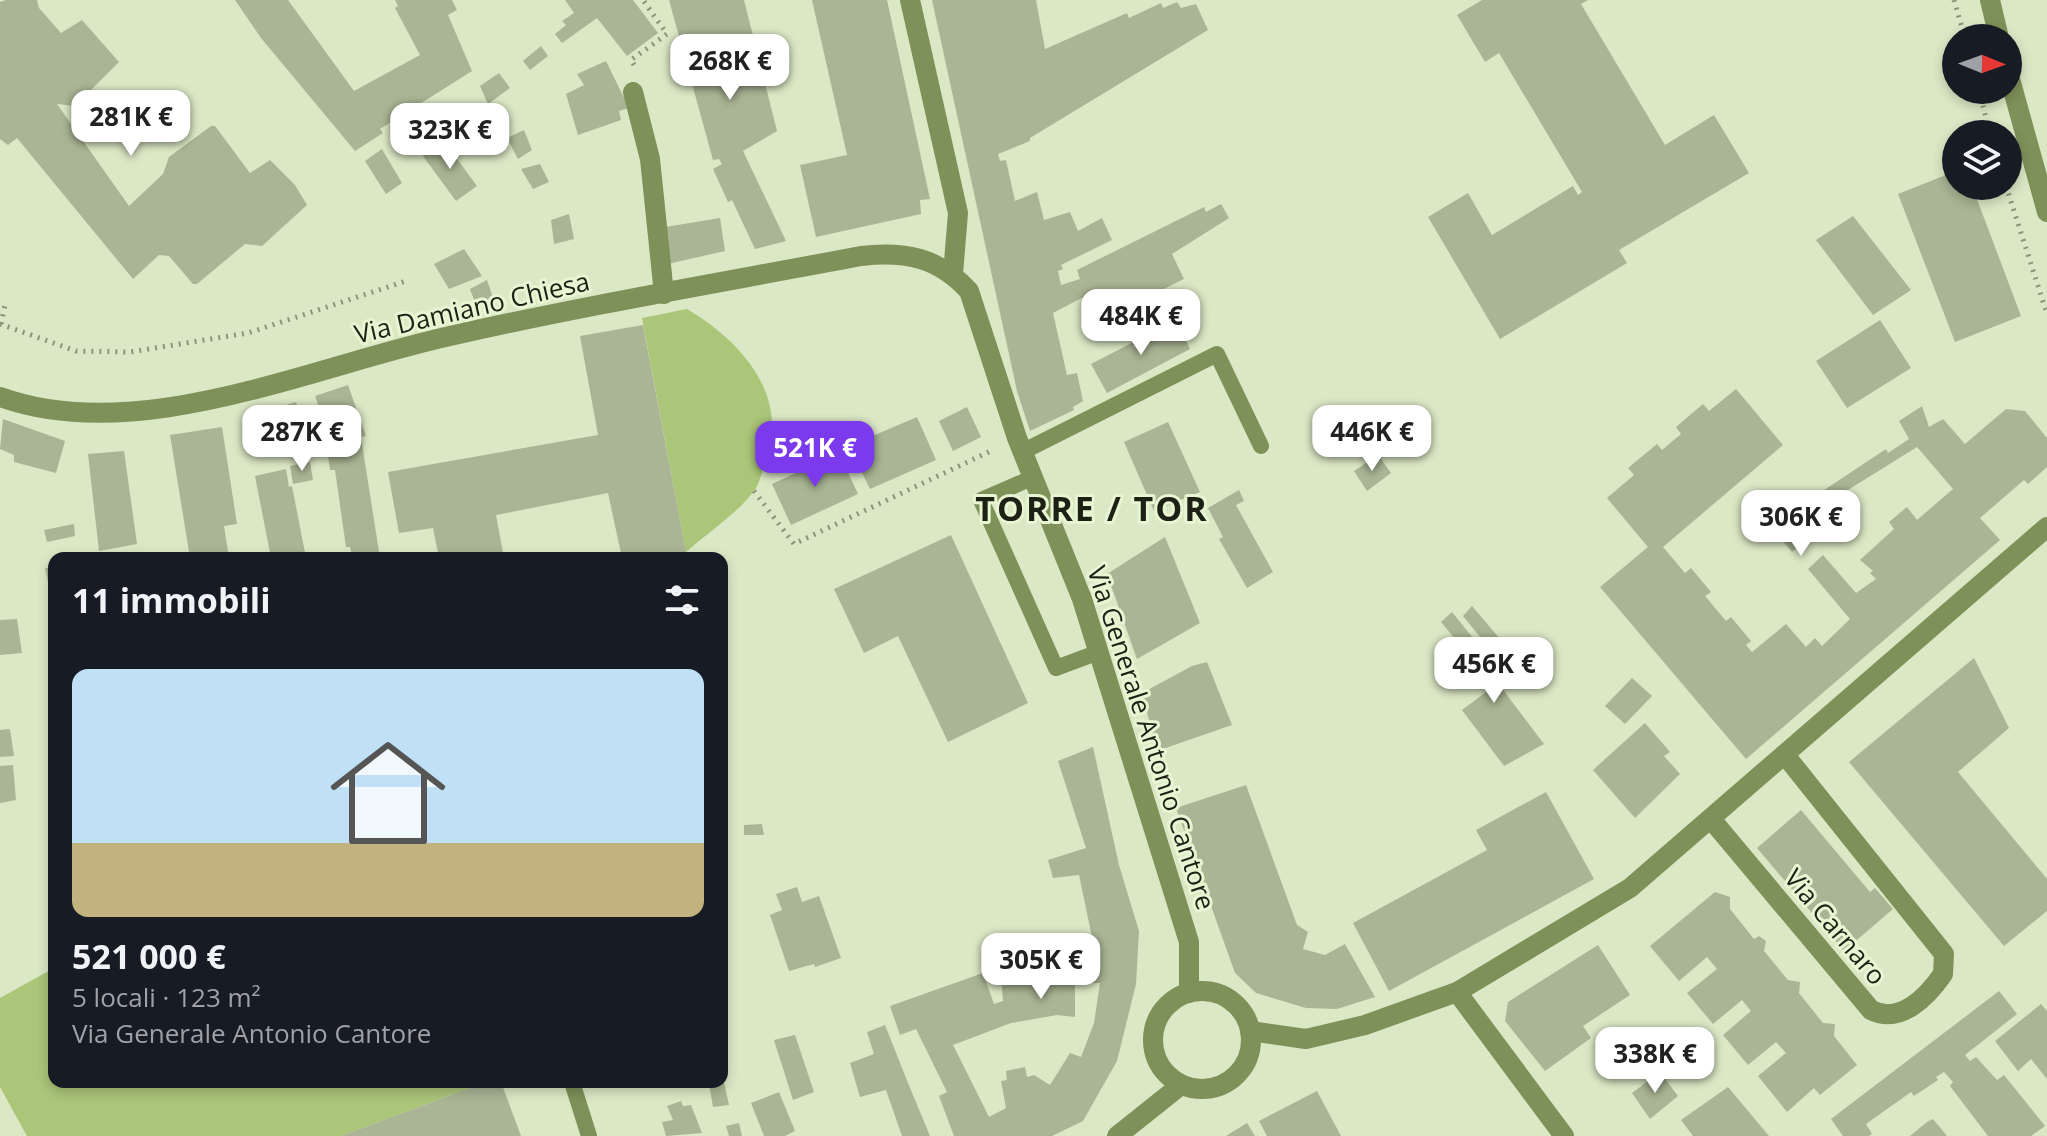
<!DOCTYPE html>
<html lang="it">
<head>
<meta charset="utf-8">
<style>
  body { margin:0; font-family:"Open Sans",sans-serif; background:#20242c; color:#f1f3f6; height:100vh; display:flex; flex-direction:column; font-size:30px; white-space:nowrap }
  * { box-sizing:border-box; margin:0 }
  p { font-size:26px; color:#9ea1a6 }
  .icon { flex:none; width:44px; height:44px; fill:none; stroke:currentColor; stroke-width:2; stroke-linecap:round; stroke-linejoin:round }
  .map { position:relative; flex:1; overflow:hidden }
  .panel { position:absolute; left:48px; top:552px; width:680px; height:536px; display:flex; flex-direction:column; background:#171b24; border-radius:16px; box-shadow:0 4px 12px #0003 }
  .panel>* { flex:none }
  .needle { width:52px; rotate:91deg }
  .fabs { position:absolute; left:1942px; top:24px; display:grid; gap:16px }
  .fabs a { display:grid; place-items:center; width:80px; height:80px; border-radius:50%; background:#171b24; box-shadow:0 4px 12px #0003; font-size:40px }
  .price { position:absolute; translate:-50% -68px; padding:0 18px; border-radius:16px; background:#fff; color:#222; font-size:26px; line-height:52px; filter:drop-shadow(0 2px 4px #0008) }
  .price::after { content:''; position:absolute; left:50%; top:48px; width:24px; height:18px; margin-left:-12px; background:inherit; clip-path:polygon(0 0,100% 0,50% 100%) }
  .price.selected { background:#7c3aed; color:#fff }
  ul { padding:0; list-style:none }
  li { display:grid; align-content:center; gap:16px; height:424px; padding:0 24px }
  li span { display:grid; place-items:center; height:248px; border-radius:16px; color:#555 }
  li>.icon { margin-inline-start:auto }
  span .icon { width:144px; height:144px; fill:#fffc; stroke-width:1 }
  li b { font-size:34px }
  h2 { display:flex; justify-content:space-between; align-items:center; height:96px; padding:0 24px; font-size:34px }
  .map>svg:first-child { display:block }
  .green { fill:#abc579 }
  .building { fill:#a9b594; fill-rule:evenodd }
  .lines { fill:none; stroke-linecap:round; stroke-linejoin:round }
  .path { stroke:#8b947b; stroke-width:5; stroke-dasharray:2 6; stroke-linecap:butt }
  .service { stroke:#7d9158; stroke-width:16 }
  .minor { stroke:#7d9158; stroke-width:20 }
  .tertiary { stroke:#7d9158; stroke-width:20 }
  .labels { text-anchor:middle; stroke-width:6; stroke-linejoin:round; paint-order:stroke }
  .street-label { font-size:26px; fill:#1d2115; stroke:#e8f5d2 }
  .district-label { font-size:34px; font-weight:bold; letter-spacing:2px; fill:#1d2115; stroke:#e8f5d2 }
</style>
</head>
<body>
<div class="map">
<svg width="2047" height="1136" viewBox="0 0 2047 1136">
  <rect width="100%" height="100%" fill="#dbe8c5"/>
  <g class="green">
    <path d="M687 309C741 341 791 396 765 462 762 471 760 483 754 491 740 511 705 535 686 552L642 318Z"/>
    <path d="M54 968V1082H486L341 1136H27L0 1087V998Z"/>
  </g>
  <g class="building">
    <path d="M6 0H37L39 8 61 33 82 20 119 62 75 106 57 104 129 206 163 174 169 157 211 126H215L250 173 270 160 295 185 307 205 262 246 245 244 197 284H193L169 256 159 255 133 279 17 138 8 145 0 139V2Z"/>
    <path d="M235 0H288L354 91 420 55 395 8 398 6 395 0H452L457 10 448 15 472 71 380 129 383 133 355 151 261 38Z"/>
    <path d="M565 0H633L658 33 627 56 597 18 562 43 555 34 566 25 562 21 574 13Z"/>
    <path d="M669 0H744L777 131 743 151 786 241 755 249 732 200 728 202 713 169 722 164 719 159 713 160Z"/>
    <path d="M812 0H887L930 199 920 200 921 214 816 237 800 165 847 155Z"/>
    <path d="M932 0H1036L1045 49 1127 13 1129 18 1161 3 1163 8 1177 2 1181 8 1196 4 1208 30 1030 138V141L998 154 1000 161 1006 160 1015 201 1037 192 1044 220 1070 212 1078 231 1102 218 1112 240 1061 265 1063 269 1058 271 1061 285 1080 279 1077 270 1204 207 1206 212 1221 204 1229 218 1172 254 1184 279 1133 304 1128 296 1105 308 1097 290 1053 313 1067 375 1077 373 1083 401 1073 407 1074 410 1030 431 1017 391Z"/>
    <path d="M1482 0H1588L1581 4 1665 145 1714 115 1749 173 1619 250 1627 263 1500 339 1428 217 1468 193 1492 235 1573 186 1578 195 1582 192 1499 53 1485 62 1457 15Z"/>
    <path d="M541 46 548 56 530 70 523 61Z"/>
    <path d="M606 61 629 108 619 111 621 120 578 135 566 94 584 85 577 74Z"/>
    <path d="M499 73 510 88 488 104 480 86Z"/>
    <path d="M524 130 532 150 518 159 507 138Z"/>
    <path d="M444 141 477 186 456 201 423 156Z"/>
    <path d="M382 149 402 183 386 194 365 161Z"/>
    <path d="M540 164 549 182 533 189 521 169Z"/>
    <path d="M1956 171V186H1972L2021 316 1955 342 1898 194Z"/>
    <path d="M569 214 574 239 554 244 551 220Z"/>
    <path d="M1853 216 1911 290 1873 315 1816 240Z"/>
    <path d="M720 218 725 251 663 265 659 228Z"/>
    <path d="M464 249 482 276 449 289 434 264Z"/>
    <path d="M487 280 493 298 476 305 470 289Z"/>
    <path d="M1176 320 1190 349 1107 393 1091 364Z"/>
    <path d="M1880 320 1911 368 1847 408 1816 361Z"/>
    <path d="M643 325 686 552 657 558H622L608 493 496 515 504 558H439L433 528 399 533 388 472 598 435 580 336Z"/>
    <path d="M348 385 366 436 361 437 380 558H353L350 547H346L335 470H330L326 441 330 440 315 396Z"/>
    <path d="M1736 389 1783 445 1663 547 1685 573 1691 568 1711 592 1705 596 1726 621 1731 617 1751 641 1746 645 1752 652 1786 624 1806 647 1815 638 1822 646 1850 619 1808 569 1823 555 1856 593 1876 579 1870 573 1873 571 1860 560 1894 529 1889 522 1907 507 1917 520 1953 489 1917 447 1835 498 1839 502 1828 510 1825 506 1799 528 1810 539 1792 552 1770 526 1886 449 1888 453 1909 439 1899 421 1922 406 1929 427 1943 419 1965 444 2006 409 2025 411 2047 438V467L2028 484 2024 480 1980 518 2000 540 1746 759 1600 587 1648 547 1607 498 1634 475 1628 468 1657 444 1662 450 1681 434 1676 427 1703 404 1709 411Z"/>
    <path d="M296 402 308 442 271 452 260 413Z"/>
    <path d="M967 407 981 437 953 451 939 421Z"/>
    <path d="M917 417 936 460 870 489 849 446Z"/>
    <path d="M3 419 65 441 56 473 14 462V455L0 449Z"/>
    <path d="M1168 422 1200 492 1154 511 1124 442Z"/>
    <path d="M222 427 237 524 224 526 229 558H190L170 435Z"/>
    <path d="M124 451 137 544 99 551 88 454Z"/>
    <path d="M839 453 858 494 791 525 772 484Z"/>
    <path d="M1378 455 1391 473 1367 491 1354 471Z"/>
    <path d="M310 462 313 480 293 484 290 466Z"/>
    <path d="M286 469 289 487 292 486 306 558H271L255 476Z"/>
    <path d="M1239 490 1244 501 1236 505 1273 572 1247 588 1219 539 1223 537 1208 508Z"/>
    <path d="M74 524 75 536 47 542 44 530Z"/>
    <path d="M951 535 1028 703 948 742 898 636 864 653 834 589Z"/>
    <path d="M1165 537 1200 623 1137 659 1107 574Z"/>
    <path d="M54 567V604H53L45 568Z"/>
    <path d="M1472 606 1500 639 1489 648 1463 616Z"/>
    <path d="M1452 612 1506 679 1498 683 1544 744 1504 766 1462 710 1494 686 1441 622Z"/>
    <path d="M17 619 22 653 0 655V620Z"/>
    <path d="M1974 658 2009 728 1958 772 2047 879V911L2004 946 1849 762Z"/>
    <path d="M1207 662 1232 725 1157 751 1142 693 1192 666Z"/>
    <path d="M1632 678 1652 696 1625 724 1605 706Z"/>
    <path d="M1645 723 1670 752 1664 756 1680 774 1635 818 1593 770Z"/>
    <path d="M10 729 14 756 0 757V730Z"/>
    <path d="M1093 747 1119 865 1139 931 1136 984 1117 1061 1083 1121 1052 1136H954L939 1096 947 1092 916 1029 900 1035 890 1006 983 973 994 1004 1003 1001 998 943 1092 937 1079 875 1053 878 1048 860 1086 848 1058 761ZM1075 983H1100L1094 1023 1081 1057 1070 1053 1050 1085 1034 1075 1027 1077 1025 1067 1006 1071 1007 1080 1001 1081 1006 1108 989 1117 953 1045 1011 1023 1057 1015 1075 1017Z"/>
    <path d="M13 765 16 800 0 803V766Z"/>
    <path d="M1246 785 1297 925 1308 932 1303 949 1325 955 1345 944 1375 997 1337 1009 1306 1008 1256 993 1235 973 1176 808Z"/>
    <path d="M1546 792 1594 879 1389 991 1353 923 1487 850 1476 830Z"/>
    <path d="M1801 810 1870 892 1875 888 1893 909 1844 951 1757 848Z"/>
    <path d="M762 824 764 835H744V825Z"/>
    <path d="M797 887 802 902 819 896 841 958 815 967 814 964 789 971 770 915 782 910 776 894Z"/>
    <path d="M1715 892 1730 897V909L1754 939 1759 936 1766 941 1764 951 1788 980 1800 982 1799 993 1823 1023 1835 1024 1834 1036 1857 1065 1820 1095 1814 1088 1787 1112 1758 1076 1786 1053 1776 1042 1748 1065 1723 1035 1751 1011 1742 1000 1713 1024 1687 993 1717 969 1707 957 1679 981 1650 946Z"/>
    <path d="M1598 945 1630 995 1583 1026 1591 1038 1545 1071 1505 1021 1508 1002Z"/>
    <path d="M1999 991 2017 1014 1965 1055 1970 1061 1976 1057 1997 1080 2004 1075 2045 1126 2031 1136H1988L1950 1086 1953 1082 1944 1072 1936 1077 1938 1080 1914 1096 1911 1092 1866 1124 1872 1134 1869 1136H1843L1831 1119Z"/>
    <path d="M2041 1004 2047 1011V1079L2031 1059 2018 1071 1995 1041Z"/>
    <path d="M885 1025 908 1083 930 1136H902L886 1090 860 1097 850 1063 874 1054 867 1032Z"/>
    <path d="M795 1035 814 1092 793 1100 774 1040Z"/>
    <path d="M1660 1072 1678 1096 1650 1119 1632 1093Z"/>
    <path d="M486 1082H501L521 1136H341Z"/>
    <path d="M724 1082 729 1105 713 1107 709 1084Z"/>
    <path d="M1728 1087 1769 1136H1693L1681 1120Z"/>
    <path d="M1317 1091 1341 1136H1267L1259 1121Z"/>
    <path d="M779 1092 795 1131 785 1136H764L751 1103Z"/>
    <path d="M681 1101 683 1106 691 1105 702 1133 666 1136 662 1122 673 1120 667 1106Z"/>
    <path d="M1933 1119 1947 1136H1910L1927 1122Z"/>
    <path d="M739 1123 742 1136H729L726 1126Z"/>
    <path d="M1247 1123 1255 1136H1226Z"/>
  </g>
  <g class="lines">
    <g class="path">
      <path d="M1954 0 1965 38"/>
      <path d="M634 65 631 60 667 34 643 0"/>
      <path d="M1979 90 1990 134"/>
      <path d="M2006 186 2047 314"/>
      <path d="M0 324 76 351 130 352 248 333 409 280"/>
      <path d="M1 324 5 305"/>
      <path d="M754 491 794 544 993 450"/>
    </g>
    <g class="service">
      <path d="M1022 452 1217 354 1261 446"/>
      <path d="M1032 478 981 500 1056 668 1099 652"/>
      <path d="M572 1082 589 1136"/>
    </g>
    <g class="minor">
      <path d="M910 0 958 213 953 274"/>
      <path d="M633 92 650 159 664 294"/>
      <path d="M0 397C137 447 313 366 450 336 586 305 724 282 861 256 905 251 938 257 969 291L1017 438 1082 599 1189 942V993"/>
      <path d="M1711 819 1871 1010C1900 1025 1927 997 1943 974L1944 954 1785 755"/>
      <circle cx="1202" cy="1040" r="49"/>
      <path d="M1457 992 1564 1136"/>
      <path d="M1250 1031 1306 1039 1365 1025 1457 992 1630 888 2047 527"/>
      <path d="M1117 1136 1181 1085"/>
    </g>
    <g class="tertiary">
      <path d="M1990 0 1999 38"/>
      <path d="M2008 72 2047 212"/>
    </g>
  </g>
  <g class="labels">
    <g class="street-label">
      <text transform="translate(472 308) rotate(-13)" y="9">Via Damiano Chiesa</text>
      <text transform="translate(1151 738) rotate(72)" y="9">Via Generale Antonio Cantore</text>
      <text transform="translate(1835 927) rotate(50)" y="9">Via Carnaro</text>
    </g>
    <g class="district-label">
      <text x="1092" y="521">TORRE / TOR</text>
    </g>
  </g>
</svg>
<div class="fabs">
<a><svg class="needle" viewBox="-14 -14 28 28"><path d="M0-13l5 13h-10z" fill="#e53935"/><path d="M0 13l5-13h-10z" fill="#9ea1a6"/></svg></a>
<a><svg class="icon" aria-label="layers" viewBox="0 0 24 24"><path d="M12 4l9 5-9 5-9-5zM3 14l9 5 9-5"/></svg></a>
</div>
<b class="price" style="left:730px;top:102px">268K €</b>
<b class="price" style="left:131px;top:158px">281K €</b>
<b class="price" style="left:450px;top:171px">323K €</b>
<b class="price" style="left:1141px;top:357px">484K €</b>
<b class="price" style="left:302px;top:473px">287K €</b>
<b class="price" style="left:1372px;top:473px">446K €</b>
<b class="price selected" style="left:815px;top:489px">521K €</b>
<b class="price" style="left:1801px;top:558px">306K €</b>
<b class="price" style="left:1494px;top:705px">456K €</b>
<b class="price" style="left:1041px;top:1001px">305K €</b>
<b class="price" style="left:1655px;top:1095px">338K €</b>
<section class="panel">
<h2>11 immobili<svg class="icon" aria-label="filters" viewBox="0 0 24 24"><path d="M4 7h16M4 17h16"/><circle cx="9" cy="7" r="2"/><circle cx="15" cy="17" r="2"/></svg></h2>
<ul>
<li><span style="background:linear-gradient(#bfe0f5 70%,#c2b280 0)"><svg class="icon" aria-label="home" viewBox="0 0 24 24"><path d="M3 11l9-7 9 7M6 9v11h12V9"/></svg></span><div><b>521 000 €</b><p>5 locali · 123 m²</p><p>Via Generale Antonio Cantore</p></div></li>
</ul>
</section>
</div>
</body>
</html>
